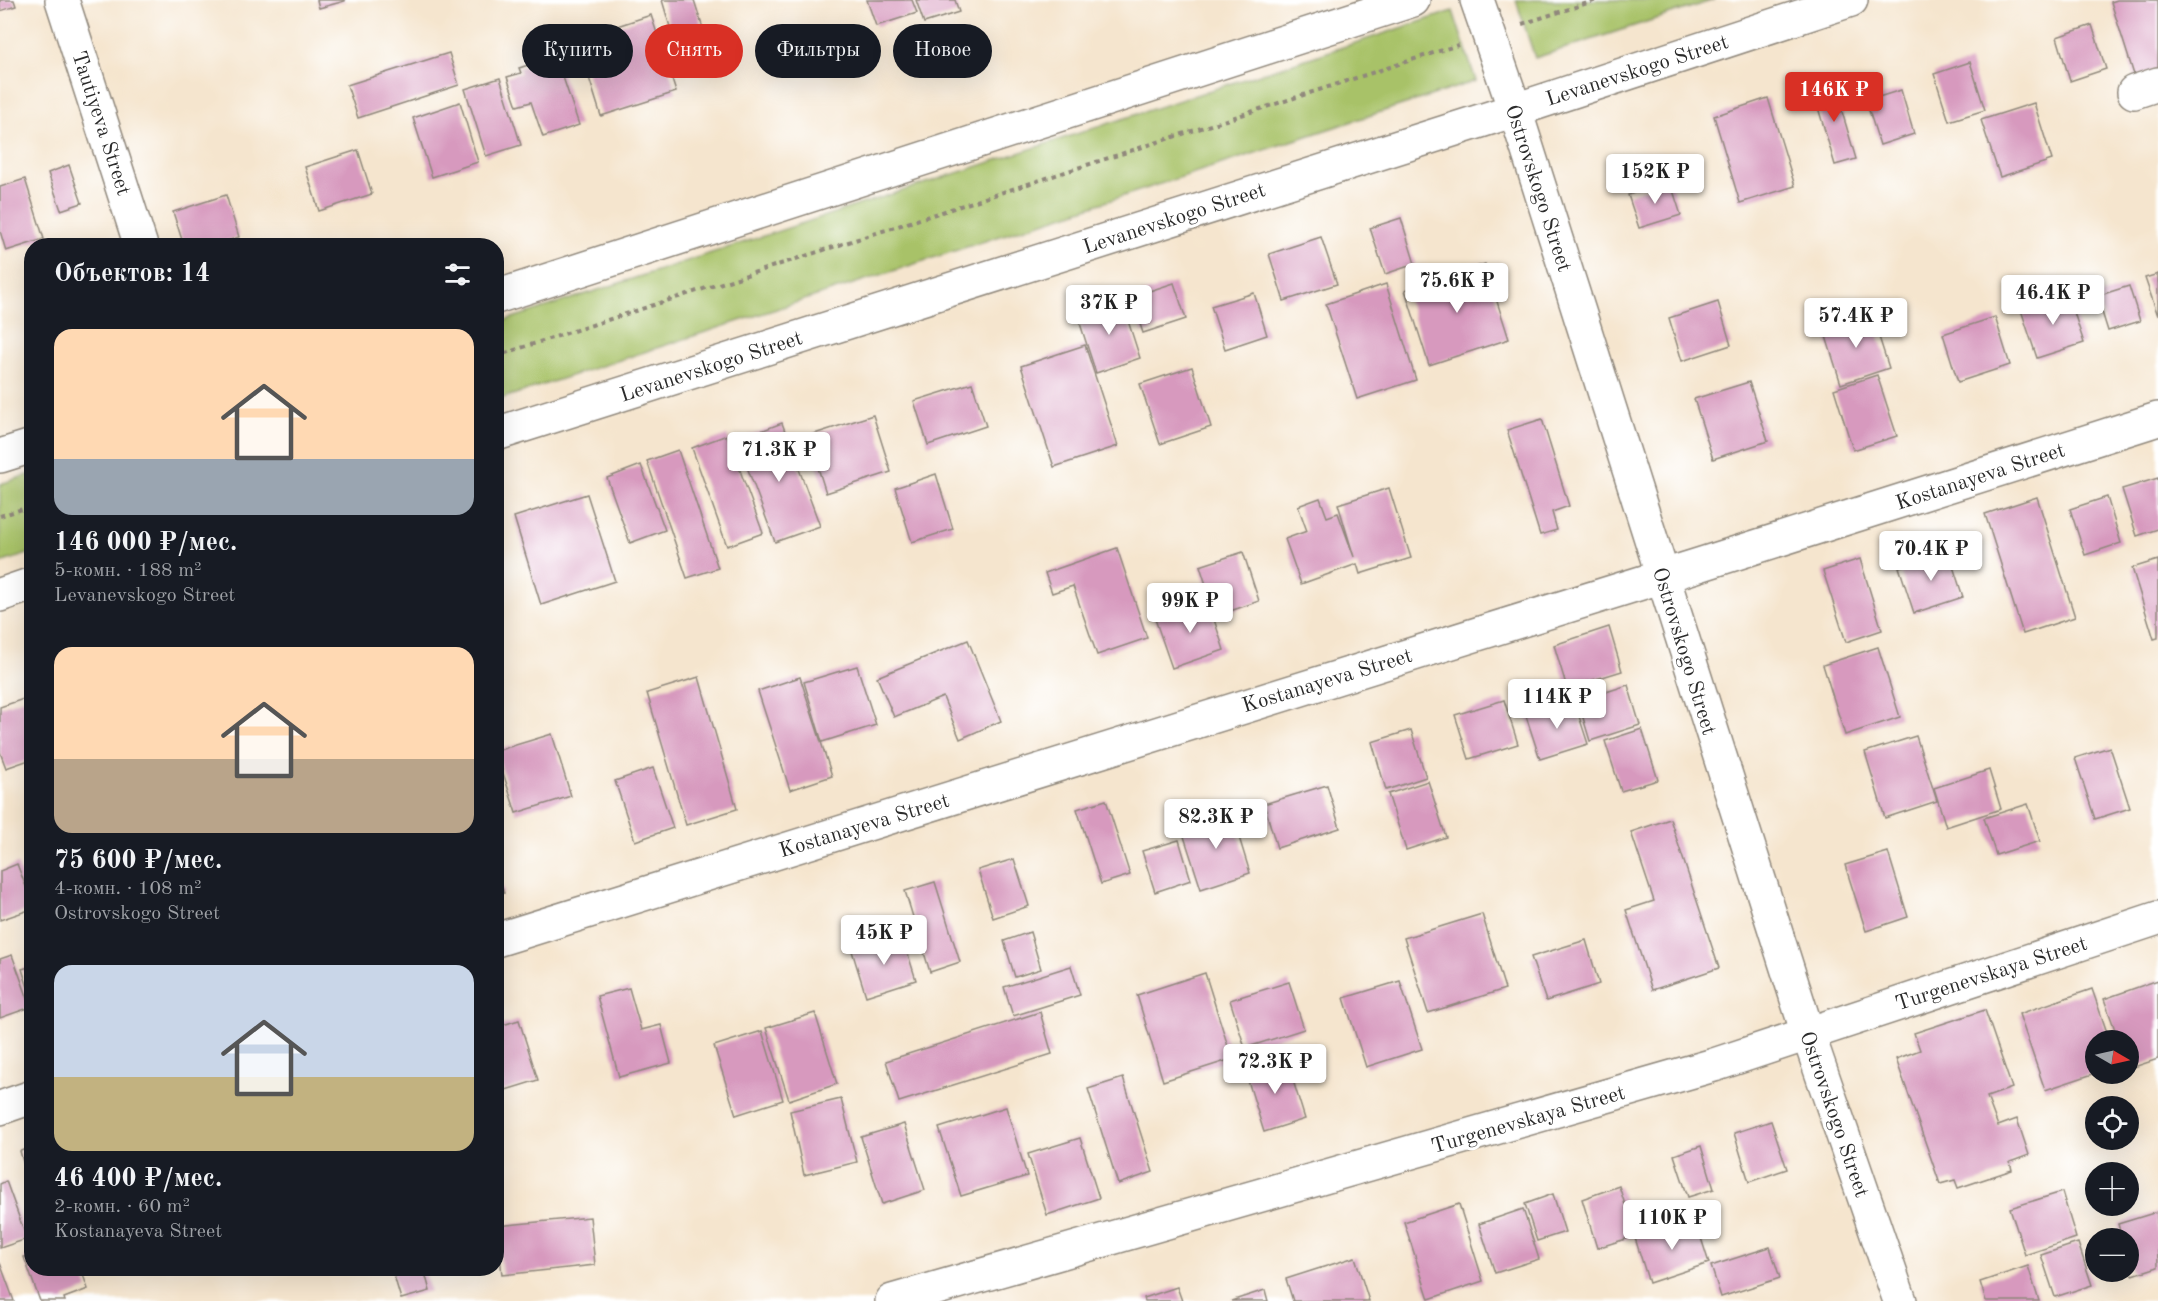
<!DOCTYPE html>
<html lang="ru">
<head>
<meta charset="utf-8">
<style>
  body { margin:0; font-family:"Old Standard TT",serif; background:#20242c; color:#f1f3f6; height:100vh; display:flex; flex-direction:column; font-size:22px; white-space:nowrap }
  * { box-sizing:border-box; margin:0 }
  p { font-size:20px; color:#9ea1a6 }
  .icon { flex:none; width:33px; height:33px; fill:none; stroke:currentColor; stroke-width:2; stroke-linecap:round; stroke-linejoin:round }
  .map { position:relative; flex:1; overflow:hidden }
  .panel { position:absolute; left:24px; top:238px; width:480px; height:1038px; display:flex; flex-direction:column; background:#171b24; border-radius:24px; box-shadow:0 6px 24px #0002 }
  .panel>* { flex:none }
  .hud { position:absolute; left:522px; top:24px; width:570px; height:54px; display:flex; gap:12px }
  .needle { width:39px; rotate:99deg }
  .buttons { position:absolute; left:2085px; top:1030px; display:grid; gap:12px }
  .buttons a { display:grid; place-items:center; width:54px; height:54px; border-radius:50%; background:#171b24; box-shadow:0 6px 24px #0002; font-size:30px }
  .price { position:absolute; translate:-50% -51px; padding:0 14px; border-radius:6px; background:#fff; color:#222; font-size:20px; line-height:39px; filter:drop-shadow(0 2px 3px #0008) }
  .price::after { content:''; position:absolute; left:50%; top:36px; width:18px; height:14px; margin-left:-9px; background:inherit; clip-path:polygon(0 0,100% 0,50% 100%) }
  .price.current { background:#d93025; color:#fff }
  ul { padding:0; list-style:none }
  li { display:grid; align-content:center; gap:12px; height:318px; padding:0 30px }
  li span { display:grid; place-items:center; height:186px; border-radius:18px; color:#555 }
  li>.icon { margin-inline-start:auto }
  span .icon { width:108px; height:108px; fill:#fffc; stroke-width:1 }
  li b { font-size:26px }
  h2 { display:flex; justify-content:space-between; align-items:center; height:72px; padding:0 30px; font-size:26px }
  .tag { padding:0 21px; border-radius:27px; background:#171b24; box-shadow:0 6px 24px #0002; font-size:21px; line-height:54px }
  .tag.current { background:#d93025; color:#fff }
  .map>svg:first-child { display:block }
  .green { fill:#a8c268; stroke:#6a764a; stroke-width:1.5 }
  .building { fill:#d799be }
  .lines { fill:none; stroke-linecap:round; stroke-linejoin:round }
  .minor-casing { stroke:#90887c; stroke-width:36 }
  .path { stroke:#90887c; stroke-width:4; stroke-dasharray:4.5 4.5; stroke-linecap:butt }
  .minor { stroke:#fff; stroke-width:33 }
  .labels { text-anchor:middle; stroke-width:6; stroke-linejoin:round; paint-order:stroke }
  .street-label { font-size:21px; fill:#2b2b2b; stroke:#fff }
</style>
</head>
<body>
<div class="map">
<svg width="2158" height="1301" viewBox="0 0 2158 1301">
  <rect width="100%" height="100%" fill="#fff"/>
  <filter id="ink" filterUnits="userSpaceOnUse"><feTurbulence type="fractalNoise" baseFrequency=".0167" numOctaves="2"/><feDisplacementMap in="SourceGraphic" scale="12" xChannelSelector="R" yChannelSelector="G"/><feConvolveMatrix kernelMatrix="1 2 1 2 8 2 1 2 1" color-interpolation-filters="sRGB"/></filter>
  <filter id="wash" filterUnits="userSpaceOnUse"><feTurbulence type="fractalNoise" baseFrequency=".008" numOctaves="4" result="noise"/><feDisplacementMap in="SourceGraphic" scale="24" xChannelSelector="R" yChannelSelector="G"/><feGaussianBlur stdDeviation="1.35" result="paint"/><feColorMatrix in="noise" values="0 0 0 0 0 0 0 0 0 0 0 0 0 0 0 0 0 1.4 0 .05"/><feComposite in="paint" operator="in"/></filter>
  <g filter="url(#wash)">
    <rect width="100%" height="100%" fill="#f5e5ce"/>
    <g class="green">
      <path d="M1516 0H1714L1535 58Z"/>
      <path d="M1453 11 1476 81 497 400V323Z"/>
      <path d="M31 474V553L0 563V484Z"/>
    </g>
    <g id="blocks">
      <g class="building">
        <path d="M0 0H14L16 6 0 11Z"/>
        <path d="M317 0H345V1L319 8Z"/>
        <path d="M662 0H694L706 38 676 47Z"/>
        <path d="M867 0H912L917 13 876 26Z"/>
        <path d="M916 0H955L959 12 924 23Z"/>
        <path d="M2117 0H2158V70L2135 78 2111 2Z"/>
        <path d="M651 15 676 92 601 116 577 39Z"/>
        <path d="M2092 25 2106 69 2070 81 2057 37Z"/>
        <path d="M449 53 459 85 358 118 347 85Z"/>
        <path d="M556 56 579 125 543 137 531 102 517 106 507 77 521 73 519 68Z"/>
        <path d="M1970 62 1985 110 1949 121 1934 74Z"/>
        <path d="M500 78 521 145 486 156 465 89Z"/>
        <path d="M1833 81 1856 159 1835 165 1812 87Z"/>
        <path d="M1901 90 1914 134 1880 145 1866 101Z"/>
        <path d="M1768 98 1795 186 1740 203 1714 116Z"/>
        <path d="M460 102 478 162 432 177 413 118Z"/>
        <path d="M2034 103 2052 160 2000 177 1981 120Z"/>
        <path d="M358 150 372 194 319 211 305 167Z"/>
        <path d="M69 165 82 203 61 210 48 173Z"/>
        <path d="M25 179 44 239 6 251 0 231V187Z"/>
        <path d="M1670 181 1681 215 1639 228 1628 195Z"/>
        <path d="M226 195 239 237 212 246H184L173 212Z"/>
        <path d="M1401 218 1415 264 1385 274 1370 228Z"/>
        <path d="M1321 237 1337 284 1284 301 1269 254Z"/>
        <path d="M1485 264 1509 339 1429 365 1405 290Z"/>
        <path d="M2158 274V316L2145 278Z"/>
        <path d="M1174 283 1186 319 1143 333 1131 297Z"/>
        <path d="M1386 284 1416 380 1357 399 1326 304Z"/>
        <path d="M2129 286 2140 321 2108 331 2097 296Z"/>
        <path d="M1254 293 1267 335 1225 349 1211 306Z"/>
        <path d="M2068 294 2084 343 2037 358 2021 310Z"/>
        <path d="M1121 299 1140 358 1096 373 1077 314Z"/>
        <path d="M1718 302 1731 345 1682 361 1669 318Z"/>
        <path d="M1872 315 1889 368 1841 384 1824 330Z"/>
        <path d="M1995 317 2010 365 1958 382 1943 334Z"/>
        <path d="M1085 345 1118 446 1054 467 1021 366Z"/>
        <path d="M1192 367 1211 427 1160 444 1140 384Z"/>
        <path d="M1877 375 1897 436 1853 450 1834 389Z"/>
        <path d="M1749 382 1768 441 1713 459 1694 399Z"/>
        <path d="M972 383 986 426 928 445 914 401Z"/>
        <path d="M873 415 891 472 826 493 808 436Z"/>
        <path d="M1542 419 1569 506 1552 512 1557 530 1540 535 1507 430Z"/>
        <path d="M782 423 820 526 775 542 737 440Z"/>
        <path d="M727 435 763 533 727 546 692 448Z"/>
        <path d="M678 450 718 568 687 578 647 461Z"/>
        <path d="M641 465 665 530 630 543 607 478Z"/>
        <path d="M936 474 953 529 912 542 895 488Z"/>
        <path d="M2158 478V529L2137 536 2122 489Z"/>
        <path d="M1389 488 1411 558 1360 574 1357 564 1301 584 1285 539 1307 531 1298 506 1320 498 1327 517 1338 513 1354 557 1338 504Z"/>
        <path d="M587 494 615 581 541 605 514 517Z"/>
        <path d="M2037 497 2075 617 2023 634 1985 514Z"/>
        <path d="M2107 497 2121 543 2085 555 2070 509Z"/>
        <path d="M1117 548 1147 638 1097 655 1073 586 1052 593 1045 573Z"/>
        <path d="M1948 551 1963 597 1914 613 1899 567Z"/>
        <path d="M1243 552 1259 601 1216 616 1200 566Z"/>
        <path d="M1860 559 1882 630 1846 642 1823 571Z"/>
        <path d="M2158 560V638L2154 639 2132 568Z"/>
        <path d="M1208 601 1224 650 1172 668 1155 619Z"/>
        <path d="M1609 627 1622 671 1567 688 1554 645Z"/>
        <path d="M968 640 1001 721 960 739 943 697 894 717 877 677Z"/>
        <path d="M1878 647 1900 717 1845 735 1823 665Z"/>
        <path d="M857 666 876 725 822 742 804 682Z"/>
        <path d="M699 677 737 809 686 825 647 693Z"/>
        <path d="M800 677 832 776 790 790 758 691Z"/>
        <path d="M1628 685 1640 725 1590 741 1578 701Z"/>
        <path d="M32 696V759L6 768 0 752V707Z"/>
        <path d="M1504 700 1518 744 1469 759 1455 715Z"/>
        <path d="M1574 701 1588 744 1540 759 1526 716Z"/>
        <path d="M1642 729 1658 780 1621 791 1605 741Z"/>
        <path d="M1411 730 1426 777 1386 790 1372 742Z"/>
        <path d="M552 734 571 796 516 813 496 751Z"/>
        <path d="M1916 736 1937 801 1885 818 1865 752Z"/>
        <path d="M2110 747 2130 808 2095 819 2075 758Z"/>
        <path d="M653 768 673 828 635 841 615 781Z"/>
        <path d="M1989 770 2001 809 1946 827 1934 788Z"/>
        <path d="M1428 781 1446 837 1406 850 1388 794Z"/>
        <path d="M1327 785 1340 828 1277 848 1264 804Z"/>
        <path d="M1106 800 1130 875 1101 884 1077 809Z"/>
        <path d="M2028 804 2040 841 1996 855 1984 818Z"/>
        <path d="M1231 811 1250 873 1201 889 1181 827Z"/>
        <path d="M1670 819 1719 968 1652 990 1626 910 1654 901 1631 832Z"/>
        <path d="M1179 840 1191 880 1155 892 1142 851Z"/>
        <path d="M1888 852 1908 917 1866 931 1845 865Z"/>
        <path d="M1014 859 1029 906 993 918 978 870Z"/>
        <path d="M17 864 32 902V909L0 920V871Z"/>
        <path d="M496 872 504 893 496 896Z"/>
        <path d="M935 882 960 962 930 972 905 891Z"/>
        <path d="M1482 914 1505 989 1428 1013 1404 938Z"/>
        <path d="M1030 932 1041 969 1015 977 1004 941Z"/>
        <path d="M902 935 916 980 866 996 852 951Z"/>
        <path d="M1586 940 1599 984 1546 1001 1531 957Z"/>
        <path d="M12 955 31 1007 0 1018V959Z"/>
        <path d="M32 966V997H31L22 969Z"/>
        <path d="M1071 966 1080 995 1013 1016 1004 987Z"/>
        <path d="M1205 973 1232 1059 1163 1081 1137 995Z"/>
        <path d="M2158 980V1059L2128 1069V1041H2119L2104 999Z"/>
        <path d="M1400 981 1422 1049 1366 1067 1344 998Z"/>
        <path d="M1289 982 1304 1029 1245 1048 1230 1000Z"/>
        <path d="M629 988 641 1030 661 1025 671 1063 619 1077 597 996Z"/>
        <path d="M2092 989 2110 1041H2096V1073L2045 1090 2019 1014Z"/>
        <path d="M1985 1010 2012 1088 1987 1097 1998 1126 2017 1119 2029 1155 2010 1162 2012 1170 1958 1188 1955 1180 1940 1184 1896 1059 1920 1050 1914 1033Z"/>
        <path d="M1040 1012 1052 1054 899 1102 886 1061Z"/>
        <path d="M815 1013 837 1084 789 1100 766 1028Z"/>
        <path d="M519 1020 538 1080 496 1093V1027Z"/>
        <path d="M762 1031 783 1100 736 1115 714 1046Z"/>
        <path d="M1286 1058 1305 1119 1264 1132 1245 1071Z"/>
        <path d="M1123 1078 1153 1172 1118 1184 1088 1089Z"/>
        <path d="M841 1099 857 1162 804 1175 790 1111Z"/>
        <path d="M1006 1107 1027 1176 961 1196 939 1128Z"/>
        <path d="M1771 1121 1787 1169 1749 1182 1734 1133Z"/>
        <path d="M904 1124 925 1190 882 1204 861 1137Z"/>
        <path d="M1080 1138 1099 1198 1047 1215 1028 1154Z"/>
        <path d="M1701 1146 1714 1189 1688 1197 1674 1155Z"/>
        <path d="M32 1148V1191H31L20 1151Z"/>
        <path d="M6 1181 27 1239 0 1248V1184Z"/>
        <path d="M1619 1186 1635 1236 1597 1248 1582 1199Z"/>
        <path d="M2062 1192 2076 1238 2025 1255 2010 1208Z"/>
        <path d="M1553 1194 1565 1232 1537 1241 1525 1204Z"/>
        <path d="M1459 1204 1483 1281 1429 1299 1404 1222Z"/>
        <path d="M1523 1209 1539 1259 1495 1273 1479 1224Z"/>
        <path d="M2157 1212 2158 1267 2133 1275 2128 1259V1239H2122L2118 1224Z"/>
        <path d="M590 1217 595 1265 502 1275 497 1226Z"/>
        <path d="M1695 1219 1709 1263 1649 1283 1635 1238Z"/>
        <path d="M2078 1243 2092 1285 2055 1297 2041 1255Z"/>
        <path d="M1770 1247 1780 1278 1721 1297 1711 1266Z"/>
        <path d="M32 1255V1269H81L88 1289 64 1298 65 1301H40L24 1257Z"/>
        <path d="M1355 1257 1369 1301H1293L1286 1279Z"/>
        <path d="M0 1263 14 1301H0Z"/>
        <path d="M2028 1266 2039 1301H1986L1980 1282Z"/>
        <path d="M392 1269H424L430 1291 401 1299Z"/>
        <path d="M1177 1287 1182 1301H1145L1144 1298Z"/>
        <path d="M1265 1290 1268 1301H1231Z"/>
      </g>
    </g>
  </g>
  <g filter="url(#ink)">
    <use href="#blocks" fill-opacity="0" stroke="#90887c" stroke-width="1.5"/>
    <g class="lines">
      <g class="minor-casing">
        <g id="minor">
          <path d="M62 0 141 246"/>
          <path d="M1477 0 1515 110 1808 1034 1900 1301"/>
          <path d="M2134 92 2158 84"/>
          <path d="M496 297 1413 0"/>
          <path d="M496 434 1515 110 1851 0"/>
          <path d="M0 456 32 446"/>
          <path d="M0 595 32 584"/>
          <path d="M496 940 1702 564 2158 419"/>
          <path d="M0 1108 32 1097"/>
          <path d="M892 1301 1714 1065 2158 918"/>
        </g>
      </g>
      <g class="path">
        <path d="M1522 24 1597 0"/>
        <path d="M496 356 1458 45"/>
        <path d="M0 516 32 506"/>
      </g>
      <use href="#minor" class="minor"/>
    </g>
  </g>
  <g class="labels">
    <g class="street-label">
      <text transform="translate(1637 70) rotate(-18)" y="7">Levanevskogo Street</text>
      <text transform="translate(102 123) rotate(72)" y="7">Tautiyeva Street</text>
      <text transform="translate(1539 188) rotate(72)" y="7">Ostrovskogo Street</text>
      <text transform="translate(1174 218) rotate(-18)" y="7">Levanevskogo Street</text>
      <text transform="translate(711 366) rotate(-18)" y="7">Levanevskogo Street</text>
      <text transform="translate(1980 476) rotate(-18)" y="7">Kostanayeva Street</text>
      <text transform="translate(1685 651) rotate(73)" y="7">Ostrovskogo Street</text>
      <text transform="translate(1327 680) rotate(-17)" y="7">Kostanayeva Street</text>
      <text transform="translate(864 825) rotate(-17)" y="7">Kostanayeva Street</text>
      <text transform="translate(1991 973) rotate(-18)" y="7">Turgenevskaya Street</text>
      <text transform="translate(1835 1114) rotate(71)" y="7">Ostrovskogo Street</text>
      <text transform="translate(1528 1119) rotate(-16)" y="7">Turgenevskaya Street</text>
    </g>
  </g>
</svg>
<div class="buttons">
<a><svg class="needle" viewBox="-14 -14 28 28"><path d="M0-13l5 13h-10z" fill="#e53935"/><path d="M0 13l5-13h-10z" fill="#9ea1a6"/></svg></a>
<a><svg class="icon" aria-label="locate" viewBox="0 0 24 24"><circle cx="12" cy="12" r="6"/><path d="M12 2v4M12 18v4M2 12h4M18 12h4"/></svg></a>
<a>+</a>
<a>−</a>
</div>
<b class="price current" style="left:1834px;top:123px">146K ₽</b>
<b class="price" style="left:1655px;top:205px">152K ₽</b>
<b class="price" style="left:1457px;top:314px">75.6K ₽</b>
<b class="price" style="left:2053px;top:326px">46.4K ₽</b>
<b class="price" style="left:1109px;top:336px">37K ₽</b>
<b class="price" style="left:1856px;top:349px">57.4K ₽</b>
<b class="price" style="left:779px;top:483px">71.3K ₽</b>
<b class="price" style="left:1931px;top:582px">70.4K ₽</b>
<b class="price" style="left:1190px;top:634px">99K ₽</b>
<b class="price" style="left:1557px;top:730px">114K ₽</b>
<b class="price" style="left:1216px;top:850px">82.3K ₽</b>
<b class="price" style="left:884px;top:966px">45K ₽</b>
<b class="price" style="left:1275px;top:1095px">72.3K ₽</b>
<b class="price" style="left:1672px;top:1251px">110K ₽</b>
<div class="hud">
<a class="tag">Купить</a>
<a class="tag current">Снять</a>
<a class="tag">Фильтры</a>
<a class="tag">Новое</a>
</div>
<section class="panel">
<h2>Объектов: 14<svg class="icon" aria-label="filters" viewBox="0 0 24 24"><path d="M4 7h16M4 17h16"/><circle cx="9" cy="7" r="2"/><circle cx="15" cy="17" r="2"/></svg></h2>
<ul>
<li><span style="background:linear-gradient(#ffd9b3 70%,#9aa5b1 0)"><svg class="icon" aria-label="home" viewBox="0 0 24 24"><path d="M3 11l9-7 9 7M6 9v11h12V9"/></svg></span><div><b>146 000 ₽/мес.</b><p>5-комн. · 188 m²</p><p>Levanevskogo Street</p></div></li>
<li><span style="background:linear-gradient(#ffd9b3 60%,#b9a48a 0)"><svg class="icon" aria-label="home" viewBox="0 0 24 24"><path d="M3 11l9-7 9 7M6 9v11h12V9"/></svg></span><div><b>75 600 ₽/мес.</b><p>4-комн. · 108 m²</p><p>Ostrovskogo Street</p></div></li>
<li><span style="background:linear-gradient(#c9d6e8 60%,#c2b280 0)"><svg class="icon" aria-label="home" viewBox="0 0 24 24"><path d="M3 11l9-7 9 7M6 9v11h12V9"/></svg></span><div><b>46 400 ₽/мес.</b><p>2-комн. · 60 m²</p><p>Kostanayeva Street</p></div></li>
</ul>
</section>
</div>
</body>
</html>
